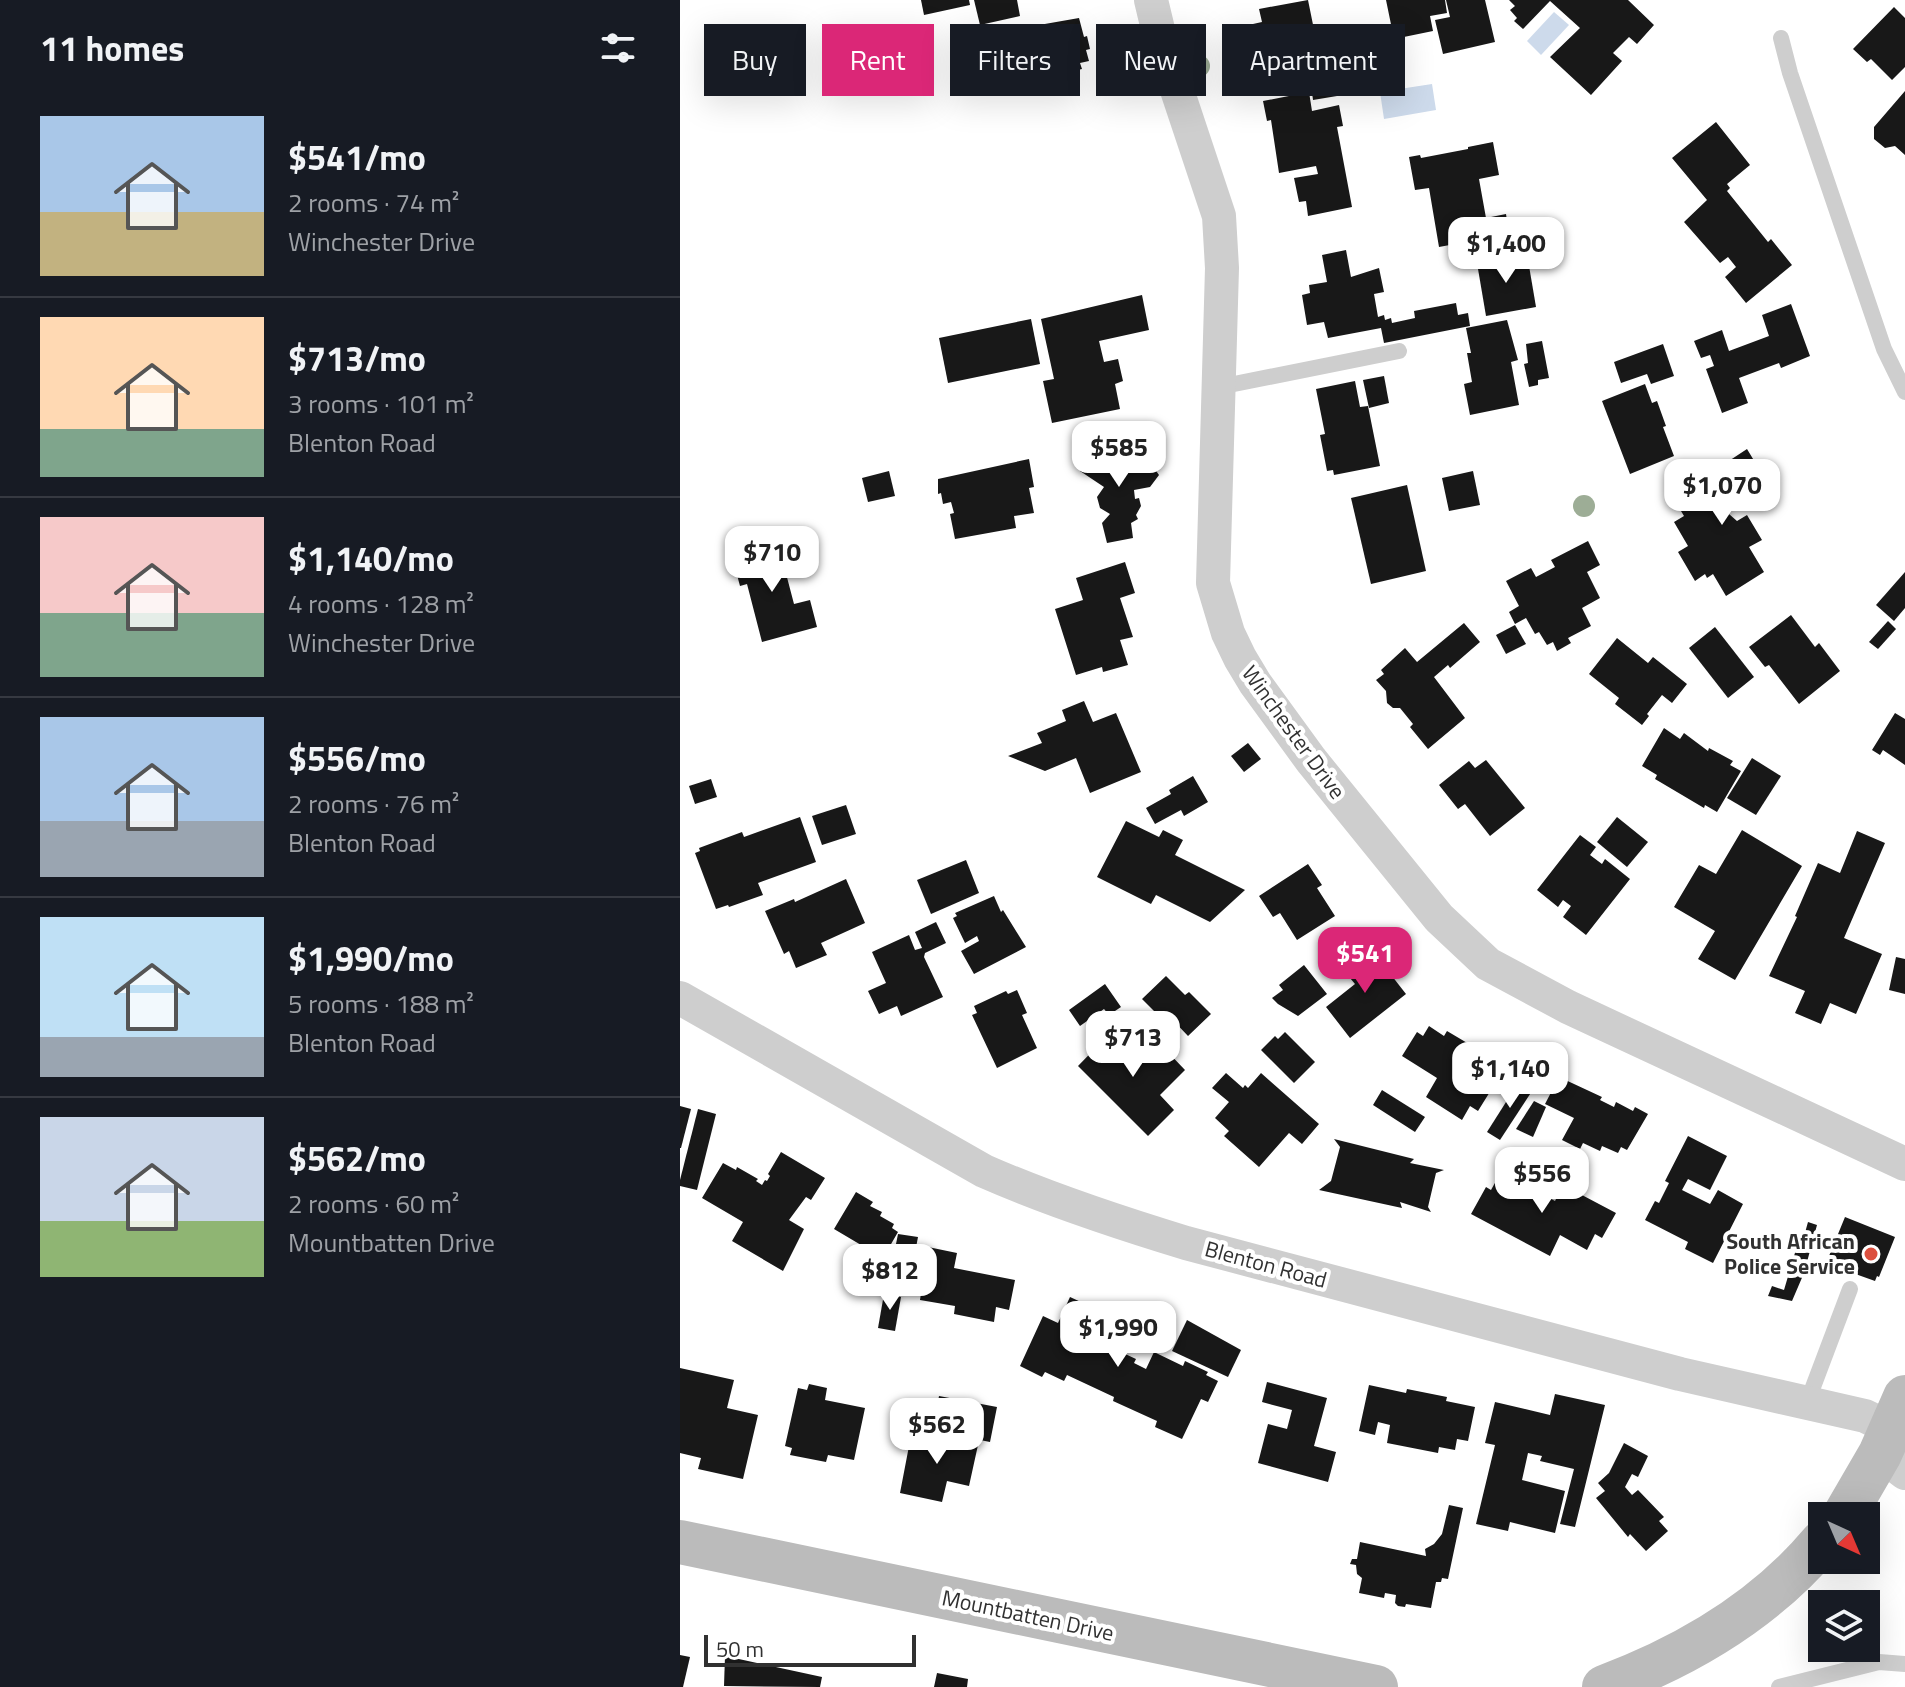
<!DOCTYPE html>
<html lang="en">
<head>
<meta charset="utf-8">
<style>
  body { margin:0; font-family:"Titillium Web",sans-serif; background:#20242c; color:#f1f3f6; height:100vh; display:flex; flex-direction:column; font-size:30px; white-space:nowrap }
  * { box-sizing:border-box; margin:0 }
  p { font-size:26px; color:#9ea1a6 }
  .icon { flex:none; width:44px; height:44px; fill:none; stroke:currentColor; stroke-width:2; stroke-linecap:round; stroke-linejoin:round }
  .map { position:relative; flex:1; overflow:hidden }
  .drawer { display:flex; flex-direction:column; background:#171b24; width:680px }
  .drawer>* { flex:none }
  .guide { position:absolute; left:24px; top:24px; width:760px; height:72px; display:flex; gap:16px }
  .needle { width:52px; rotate:136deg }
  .controls { position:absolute; left:1128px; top:1502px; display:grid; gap:16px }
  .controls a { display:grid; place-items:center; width:72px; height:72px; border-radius:0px; background:#171b24; box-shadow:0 8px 32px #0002; font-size:40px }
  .scale { position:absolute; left:24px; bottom:20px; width:212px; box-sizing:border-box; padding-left:8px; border:4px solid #313131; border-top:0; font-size:22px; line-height:28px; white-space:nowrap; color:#313131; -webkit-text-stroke:6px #fff; paint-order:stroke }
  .price { position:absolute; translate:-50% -68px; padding:0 18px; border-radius:16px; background:#fff; color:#222; font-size:26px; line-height:52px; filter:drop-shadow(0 2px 4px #0008) }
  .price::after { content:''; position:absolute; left:50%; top:48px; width:24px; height:18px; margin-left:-12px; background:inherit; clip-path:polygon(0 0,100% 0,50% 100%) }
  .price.current { background:#db2777; color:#fff }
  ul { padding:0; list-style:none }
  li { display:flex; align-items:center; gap:24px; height:200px; padding:0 40px }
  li+li { border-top:2px solid #363941 }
  li span { display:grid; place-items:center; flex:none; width:224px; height:160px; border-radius:0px; color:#555 }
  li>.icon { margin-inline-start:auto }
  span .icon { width:96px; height:96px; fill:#fffc; stroke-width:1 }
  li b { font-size:34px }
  h2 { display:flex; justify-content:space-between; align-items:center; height:96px; padding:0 40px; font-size:34px }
  .tag { padding:0 28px; border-radius:0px; background:#171b24; box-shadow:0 8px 32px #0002; font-size:28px; line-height:72px }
  .tag.current { background:#db2777; color:#fff }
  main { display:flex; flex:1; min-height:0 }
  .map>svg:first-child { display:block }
  .water { fill:#cddaeb }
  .building { fill:#181818 }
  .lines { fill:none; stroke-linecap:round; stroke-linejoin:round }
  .service { stroke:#cecece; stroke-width:16 }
  .minor { stroke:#cecece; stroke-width:34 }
  .secondary { stroke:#bbb; stroke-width:44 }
  .tree { fill:#9dad96 }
  .poi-dot { fill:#dc4f3e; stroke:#fff; stroke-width:3 }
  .labels { text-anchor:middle; stroke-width:8; stroke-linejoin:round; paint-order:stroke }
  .street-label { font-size:22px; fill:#313131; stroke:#fff }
  .poi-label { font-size:22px; font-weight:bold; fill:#313131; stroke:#fff; text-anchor:end }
</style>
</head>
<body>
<main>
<section class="drawer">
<h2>11 homes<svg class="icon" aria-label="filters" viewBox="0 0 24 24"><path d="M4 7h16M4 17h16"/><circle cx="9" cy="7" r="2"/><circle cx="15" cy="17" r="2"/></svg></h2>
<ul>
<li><span style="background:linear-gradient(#a9c7e8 60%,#c2b280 0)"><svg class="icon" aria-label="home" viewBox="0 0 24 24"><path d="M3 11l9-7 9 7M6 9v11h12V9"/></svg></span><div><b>$541/mo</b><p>2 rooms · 74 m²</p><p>Winchester Drive</p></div></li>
<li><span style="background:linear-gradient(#ffd9b3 70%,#7fa58c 0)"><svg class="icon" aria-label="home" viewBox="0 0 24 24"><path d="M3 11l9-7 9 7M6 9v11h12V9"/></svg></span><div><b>$713/mo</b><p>3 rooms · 101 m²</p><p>Blenton Road</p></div></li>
<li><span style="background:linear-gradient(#f6c9c9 60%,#7fa58c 0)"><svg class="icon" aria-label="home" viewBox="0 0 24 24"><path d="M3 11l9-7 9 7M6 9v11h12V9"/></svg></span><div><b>$1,140/mo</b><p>4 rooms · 128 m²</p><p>Winchester Drive</p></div></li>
<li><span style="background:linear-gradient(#a9c7e8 65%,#9aa5b1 0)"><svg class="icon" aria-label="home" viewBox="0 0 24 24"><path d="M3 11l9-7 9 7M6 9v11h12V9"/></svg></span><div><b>$556/mo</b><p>2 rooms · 76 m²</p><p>Blenton Road</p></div></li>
<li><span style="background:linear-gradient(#bfe0f5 75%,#9aa5b1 0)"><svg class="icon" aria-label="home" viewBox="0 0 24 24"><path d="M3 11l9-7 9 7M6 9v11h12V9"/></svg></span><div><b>$1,990/mo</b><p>5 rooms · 188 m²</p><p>Blenton Road</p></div></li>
<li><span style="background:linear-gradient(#c9d6e8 65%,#8fb573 0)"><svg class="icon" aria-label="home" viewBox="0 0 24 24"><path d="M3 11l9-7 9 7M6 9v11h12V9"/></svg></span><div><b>$562/mo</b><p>2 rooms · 60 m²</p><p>Mountbatten Drive</p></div></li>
</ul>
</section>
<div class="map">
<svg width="1225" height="1687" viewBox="0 0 1225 1687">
  <rect width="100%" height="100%" fill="#fff"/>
  <g class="water">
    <path d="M874 12 889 25 861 55 847 41Z"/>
    <path d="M752 84 756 110 704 119 700 92Z"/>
  </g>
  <g class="building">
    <path d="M241 0H289L290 5 244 15Z"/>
    <path d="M294 0H337L340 16 300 25Z"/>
    <path d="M628 0 643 74 584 86 580 67 572 68 564 26 582 22 579 9Z"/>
    <path d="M706 0H765L767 13 750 16 753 31 714 39Z"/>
    <path d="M766 0H805L815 42 763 54 755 20 770 17Z"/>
    <path d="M829 0H948L974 25 957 44 949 37 933 53 942 61 911 95 870 57 900 28 870 1 843 29 834 21 837 18 830 10 835 6Z"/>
    <path d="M1214 7 1225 18V67L1212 80 1191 59 1187 62 1173 49Z"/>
    <path d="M399 18 404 37 407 36 410 49 406 50 409 61 400 63 402 69 363 78 356 50 347 52 342 28Z"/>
    <path d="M718 40 723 64 686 72 680 48Z"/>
    <path d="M672 78 675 93 633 100 631 85Z"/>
    <path d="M1225 91V155L1215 146 1205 148 1194 139V127Z"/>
    <path d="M629 92 632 111 659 105 663 126 657 127 672 207 628 216 626 201 619 202 614 178 638 174 636 166 599 173 591 120 587 121 583 101Z"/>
    <path d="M1036 122 1070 165 1047 184 1050 188 1047 191 1088 242 1091 239 1112 265 1066 303 1045 277 1056 267 1048 257 1040 263 1004 222 1027 200 992 158Z"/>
    <path d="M813 142 819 175 799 179 806 218 826 214 829 234 759 247 749 188 735 190 729 157 740 155 741 158 788 149V147Z"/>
    <path d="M666 250 671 277 699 268 704 292 694 294 698 317 704 315 705 320 711 318 712 323 735 318 734 311 776 303 778 315 788 313 790 326 704 343 701 328 648 338 644 322 627 325 622 295 630 293 629 285 647 282 642 255Z"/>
    <path d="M847 254 856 307 806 316 797 263Z"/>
    <path d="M462 295 469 330 419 341 424 362 438 359 443 381 435 384 440 409 372 423 363 381 374 379 361 319Z"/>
    <path d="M1111 304 1130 356 1101 368 1099 363 1059 378 1068 403 1042 413 1026 369 1034 366 1030 355 1021 358 1014 341 1042 330 1049 351 1089 336 1082 315Z"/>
    <path d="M351 319 360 364 268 383 259 338Z"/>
    <path d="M827 320 838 360 831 362 839 405 790 415 784 384 792 382 787 353H791L786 328Z"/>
    <path d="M862 341 869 378 858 380V385L849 387 844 364 848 363 846 344Z"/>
    <path d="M983 344 994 376 971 384 967 374 941 383 934 362Z"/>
    <path d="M704 376 709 403 689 408 683 380Z"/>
    <path d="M675 381 680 407 688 406 700 466 654 475 653 470 647 471 640 435 645 434 636 389Z"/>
    <path d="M965 384 972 403 977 401 986 426 983 427 994 456 950 474 922 401Z"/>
    <path d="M457 446 462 470 474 468 479 475 470 487 454 490 455 499 459 498 461 506 456 515 458 519 451 523 453 538 427 543 422 523 430 514 420 508 417 497 424 487 400 471 408 458Z"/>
    <path d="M1067 449 1087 482 1049 504 1045 497 1041 500 1049 514 1057 521 1067 515 1082 540 1069 547 1084 572 1046 596 1033 574 1027 578 1025 574 1015 581 998 552 1008 546 994 522 1004 516 998 506 1028 487 1023 478Z"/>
    <path d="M349 459 354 487 349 488 354 513 334 516 336 528 275 539 270 514 274 513 271 502 263 504 261 493 258 494V479Z"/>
    <path d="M209 471 215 496 188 502 182 478Z"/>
    <path d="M793 471 800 505 769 511 762 478Z"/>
    <path d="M727 485 746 571 691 584 671 498Z"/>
    <path d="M908 541 920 565 907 572 920 598 902 608 911 626 888 638 891 643 877 651 873 642 867 645 859 632 855 634 846 618 835 624 829 612 839 606 826 581 851 568 856 577 875 567 871 560Z"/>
    <path d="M98 543 114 604 130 600 137 627 82 642 67 584 60 586 53 560 60 558 59 553Z"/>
    <path d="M445 562 455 593 440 598 453 637 440 640 448 665 423 672 422 667 396 675 375 609 403 600 396 578Z"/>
    <path d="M1225 572V608L1214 621 1196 605Z"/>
    <path d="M1111 615 1135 647 1139 643 1160 671 1119 704 1089 665 1085 667 1069 647Z"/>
    <path d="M1208 621 1216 629 1198 649 1189 642Z"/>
    <path d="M784 623 800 642 770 668 768 665 754 677 785 718 748 749 730 727 733 724 720 708H713L707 703 706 691 696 680 704 674 701 670 725 648 737 662Z"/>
    <path d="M835 625 846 644 826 654 816 635Z"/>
    <path d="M1035 627 1074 677 1048 698 1009 648Z"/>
    <path d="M937 638 968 663 973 657 1007 684 992 703 982 695 967 714 969 716 962 725 935 704 939 698 909 674Z"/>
    <path d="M404 701 413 722 436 713 461 772 410 793 396 758 365 771 328 756 362 743 357 733 386 721 382 710Z"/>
    <path d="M1215 713 1225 719V765L1203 750 1200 755 1192 750Z"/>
    <path d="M984 728 1000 739 1004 733 1028 751 1029 748 1053 761 1050 765 1061 771 1037 812 1025 805 1024 808 975 779 977 775 962 766Z"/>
    <path d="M568 743 581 759 564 772 551 756Z"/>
    <path d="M1072 758 1101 776 1076 815 1047 798Z"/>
    <path d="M806 760 845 808 810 836 785 804 778 809 759 785 789 761 795 768Z"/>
    <path d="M513 776 528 802 504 816 501 810 475 824 466 808 491 794 489 790Z"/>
    <path d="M31 779 37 797 15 804 9 786Z"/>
    <path d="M166 805 176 834 142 845 132 816Z"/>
    <path d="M120 817 136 862 78 883 83 895 49 907 48 905 36 909 15 853 20 851 19 848 62 832 64 837Z"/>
    <path d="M937 817 968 842 947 867 917 842Z"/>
    <path d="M446 821 479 837 483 830 503 840 495 855 565 890 530 922 476 895 471 904 417 877Z"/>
    <path d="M1062 830 1122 866 1055 980 1018 959 1035 931 994 907 1019 865 1036 874Z"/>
    <path d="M1177 831 1205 843 1164 938 1202 954 1176 1014 1150 1003 1141 1024 1115 1013 1125 991 1089 976 1117 917 1115 916 1138 863 1160 873Z"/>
    <path d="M900 835 916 847 910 855 922 864 925 859 950 879 906 935 883 917 891 906 883 900 878 907 857 890Z"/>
    <path d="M286 860 299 893 251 914 237 880Z"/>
    <path d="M628 864 642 885 637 888 655 916 617 940 600 913 593 917 579 896Z"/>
    <path d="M166 879 185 923 141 943 147 955 116 968 109 951 104 954 85 911 114 899 115 902Z"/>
    <path d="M314 896 321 912 323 910 346 947 294 974 281 951 299 941 297 936 285 943 273 918 277 916 275 913Z"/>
    <path d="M256 922 266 943 245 953 244 957 263 997 221 1016 217 1006 199 1014 188 991 206 983 192 952 229 935 235 950 242 948 235 932Z"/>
    <path d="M680 952 693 969 701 962 726 994 670 1038 646 1007 675 984 661 967Z"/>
    <path d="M1216 957 1225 959V994L1209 990Z"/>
    <path d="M624 965 647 994 618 1016 598 1004 592 998 603 990 599 985Z"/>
    <path d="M486 976 505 995 509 992 531 1014 508 1036 489 1016 483 1020 462 999Z"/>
    <path d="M425 984 441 1007 429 1015 424 1009 400 1026 389 1010Z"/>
    <path d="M337 990 347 1013 342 1015 357 1048 317 1068 292 1015 297 1013 294 1006 326 991 328 994Z"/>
    <path d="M437 1026 470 1060 483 1047 505 1070 480 1095 494 1110 468 1136 398 1066Z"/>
    <path d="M749 1026 764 1036 767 1031 799 1050 796 1055 806 1062 800 1072 816 1082 798 1111 790 1106 782 1120 746 1097 757 1078 722 1056 737 1032 743 1036Z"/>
    <path d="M605 1032 635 1062 614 1083 581 1050 595 1036 598 1039Z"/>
    <path d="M546 1073 563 1088 565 1085 568 1088 581 1073 639 1124 622 1144 609 1133 579 1167 544 1136 549 1131 535 1118 549 1102 532 1088Z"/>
    <path d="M879 1077 922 1097 920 1100 934 1107 936 1102 953 1111 955 1107 968 1114 947 1150 941 1147 938 1153 922 1146 920 1151 903 1143 900 1149 882 1140 894 1118 865 1104Z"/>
    <path d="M840 1080 854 1088 820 1140 807 1132Z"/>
    <path d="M702 1090 745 1117 735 1132 693 1105Z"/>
    <path d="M854 1101 866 1107 853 1137 836 1129Z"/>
    <path d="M0 1106 11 1109 1 1148H0Z"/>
    <path d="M18 1109 36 1114 17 1190 0 1186V1180Z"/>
    <path d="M1008 1136 1047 1156 1030 1190 1008 1179 1002 1190 1030 1204 1038 1190 1063 1204 1033 1263 1005 1249 1008 1242 965 1220 975 1201 979 1203 989 1183 985 1181Z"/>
    <path d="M654 1139 734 1159 730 1163 764 1170 756 1173 748 1207 751 1212 720 1202 722 1208 639 1190 651 1181 660 1147Z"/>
    <path d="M101 1152 145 1178 131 1200 126 1197 109 1220 124 1229 103 1271 52 1241 63 1222 22 1198 43 1163 56 1170 57 1167 78 1179 76 1181 82 1185 85 1180 87 1181 90 1176 88 1174Z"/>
    <path d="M821 1172 875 1201 883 1185 936 1213 922 1238 915 1234 907 1250 880 1235 870 1256 791 1214 806 1187 811 1190Z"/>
    <path d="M176 1192 193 1202 190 1206 202 1212 200 1216 214 1224 212 1228 218 1232 203 1258 154 1229Z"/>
    <path d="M1165 1217 1215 1237 1199 1277 1197 1276 1195 1281 1167 1271 1170 1264 1149 1256Z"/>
    <path d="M1128 1222 1137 1225 1124 1273 1112 1301 1088 1296 1092 1286 1104 1290 1117 1246 1121 1247Z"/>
    <path d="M218 1234 238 1237 228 1290 204 1286 207 1273 210 1274Z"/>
    <path d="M248 1247 277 1253 274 1268 335 1280 329 1310 316 1307 314 1322 274 1314 275 1306 240 1300Z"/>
    <path d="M204 1294 221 1297 215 1331 198 1328Z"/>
    <path d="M390 1297 427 1314 415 1340 456 1359 454 1363 466 1369 474 1352 503 1366 505 1361 528 1372 526 1375 538 1381 528 1402 521 1399 502 1439 475 1427 477 1421 433 1401 434 1397 387 1375 384 1381 365 1372 362 1377 340 1366 363 1316 378 1323Z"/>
    <path d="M507 1320 561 1350 548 1377 492 1351Z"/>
    <path d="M0 1368 54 1380 47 1408 78 1415 63 1479 18 1469 21 1458 0 1453Z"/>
    <path d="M587 1382 647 1398 634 1446 656 1452 648 1482 578 1463 588 1424 607 1429 612 1410 582 1402Z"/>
    <path d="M129 1384 147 1388 145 1400 185 1408 174 1460 148 1455 146 1462 110 1455 112 1448 105 1446 118 1388 127 1390Z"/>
    <path d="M689 1385 726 1393 727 1389 767 1397 766 1401 795 1407 788 1441 777 1439 775 1450 759 1447 758 1453 707 1443 710 1425 698 1422 695 1435 679 1431Z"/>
    <path d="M875 1394 925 1405 895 1527 880 1524 894 1469 860 1461 862 1456 848 1453 842 1480 885 1491 875 1533 830 1522 828 1531 796 1524 815 1445 805 1443 815 1402 870 1415Z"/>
    <path d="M259 1396 317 1407 310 1442 290 1438 292 1424 271 1420 269 1430 253 1427Z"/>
    <path d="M237 1432 298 1445 289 1486 267 1481 262 1502 220 1493 229 1446 234 1447Z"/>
    <path d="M944 1443 968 1456 958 1477 952 1474 945 1487 952 1495 958 1490 984 1517 979 1521 988 1531 966 1551 950 1534 948 1537 916 1498 925 1491 918 1483 929 1473Z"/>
    <path d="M769 1505 783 1508 768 1579 762 1578 761 1582H756L751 1608 726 1604 725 1607 718 1606 715 1603 716 1595 705 1593 704 1598 679 1593 682 1578 677 1574 676 1565 670 1564 672 1559H677L680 1542 746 1556 745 1549 754 1544 762 1534Z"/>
    <path d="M0 1655 10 1657 3 1687H0Z"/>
    <path d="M45 1656 142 1677 140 1687 44 1686Z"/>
    <path d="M257 1673 288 1679 287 1687H254Z"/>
  </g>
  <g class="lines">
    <g class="service">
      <path d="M1101 38 1110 73 1204 349 1225 392"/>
      <path d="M539 387 719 351"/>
      <path d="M1127 1403 1170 1289"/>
      <path d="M1099 1687 1199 1662 1225 1664"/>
    </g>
    <g class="minor">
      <path d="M471 0 481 42 539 216 542 268 533 583 548 633 560 658 575 683 631 760 759 918 808 964 888 1007 1225 1164"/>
      <path d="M0 998 304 1171C370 1200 437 1222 506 1243L1000 1374 1185 1416 1212 1429"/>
      <path d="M1200 1454 1225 1473"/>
    </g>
    <g class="secondary">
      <path d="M1164 1516 1200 1454 1225 1397"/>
      <path d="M0 1542 696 1687"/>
      <path d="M924 1687C1007 1656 1084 1611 1142 1542"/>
    </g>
  </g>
  <g class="tree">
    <circle cx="519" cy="66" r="11"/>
    <circle cx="904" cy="506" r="11"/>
  </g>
  <circle class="poi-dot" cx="1191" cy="1254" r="8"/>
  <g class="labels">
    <g class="street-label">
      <text transform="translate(614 732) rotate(54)" y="8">Winchester Drive</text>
      <text transform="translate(586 1264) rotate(15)" y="8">Blenton Road</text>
      <text transform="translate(348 1615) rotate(12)" y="8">Mountbatten Drive</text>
    </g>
    <g class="poi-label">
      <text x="1175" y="1249">South African<tspan x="1175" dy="25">Police Service</tspan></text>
    </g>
  </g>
</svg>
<div class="controls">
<a><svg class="needle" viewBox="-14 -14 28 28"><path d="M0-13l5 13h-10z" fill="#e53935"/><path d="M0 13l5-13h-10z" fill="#9ea1a6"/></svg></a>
<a><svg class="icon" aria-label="layers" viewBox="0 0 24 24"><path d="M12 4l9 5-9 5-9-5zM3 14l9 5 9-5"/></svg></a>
</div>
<div class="scale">50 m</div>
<b class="price" style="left:826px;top:285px">$1,400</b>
<b class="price" style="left:439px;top:489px">$585</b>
<b class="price" style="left:1042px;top:527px">$1,070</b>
<b class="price" style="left:92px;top:594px">$710</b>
<b class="price current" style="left:685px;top:995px">$541</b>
<b class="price" style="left:453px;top:1079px">$713</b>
<b class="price" style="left:830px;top:1110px">$1,140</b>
<b class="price" style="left:862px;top:1215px">$556</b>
<b class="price" style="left:210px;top:1312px">$812</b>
<b class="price" style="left:438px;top:1369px">$1,990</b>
<b class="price" style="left:257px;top:1466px">$562</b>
<div class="guide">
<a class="tag">Buy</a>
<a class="tag current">Rent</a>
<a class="tag">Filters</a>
<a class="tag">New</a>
<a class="tag">Apartment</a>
</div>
</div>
</main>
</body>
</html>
